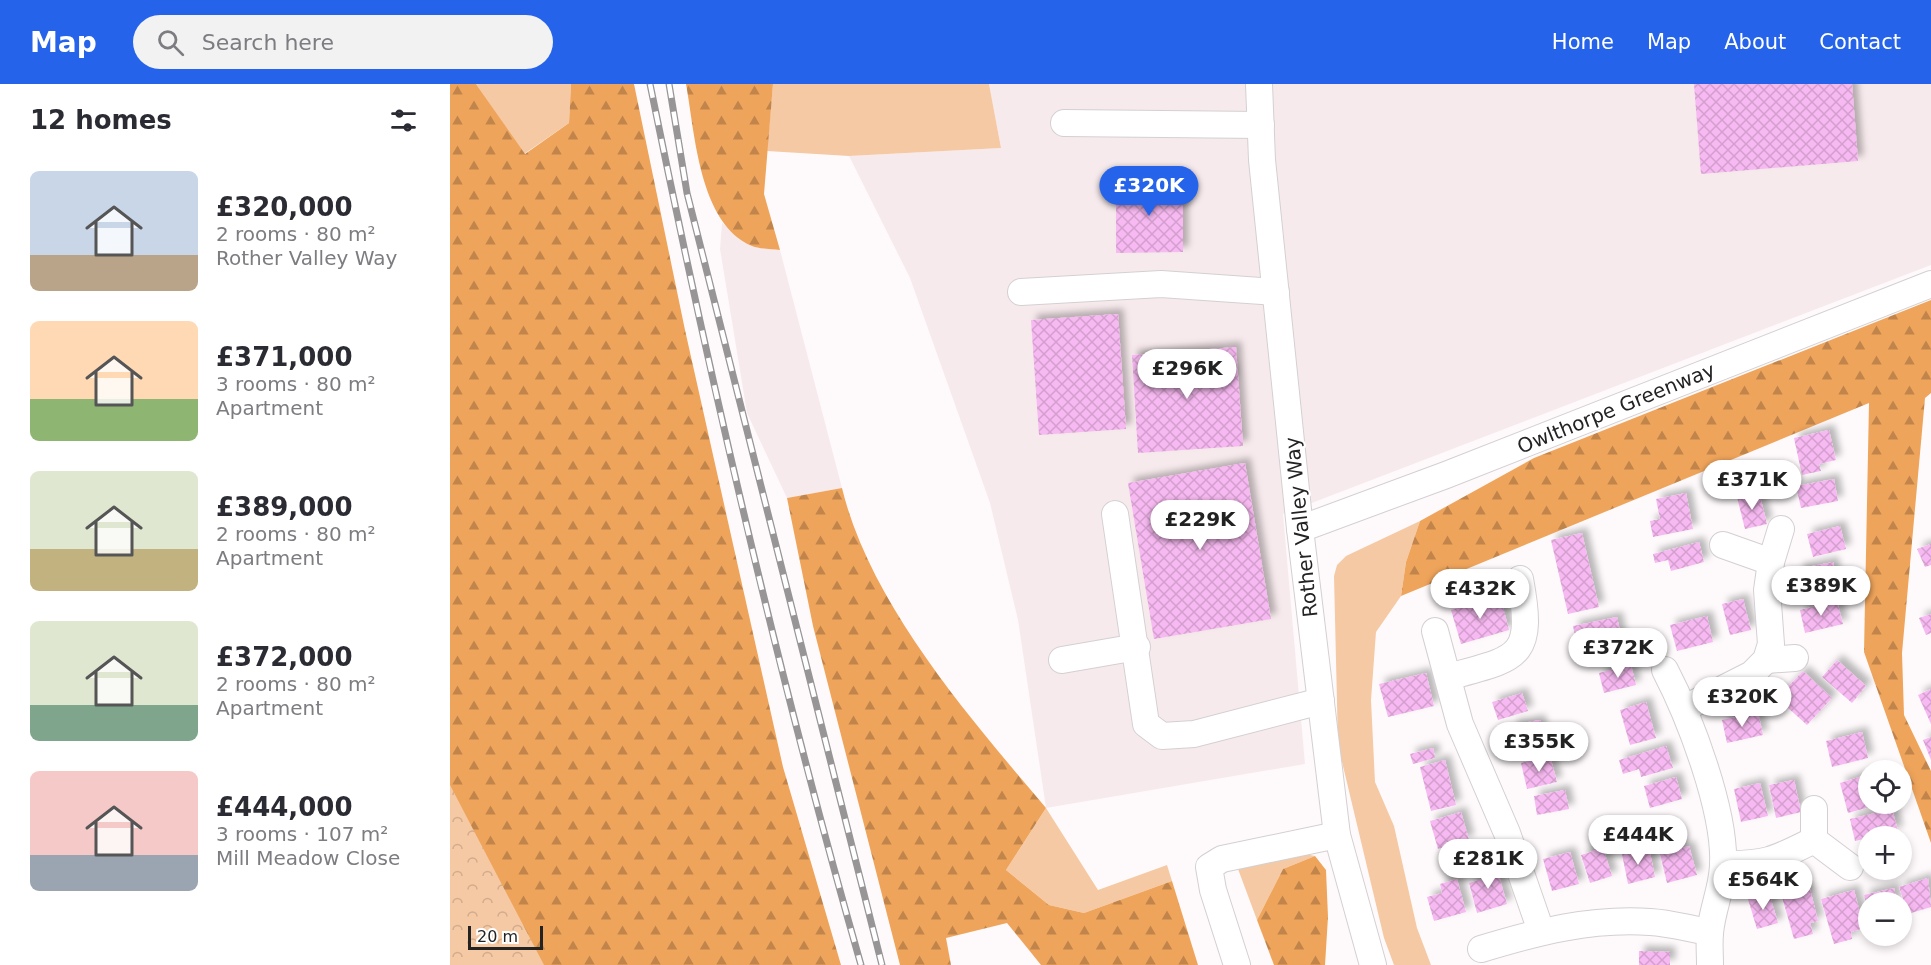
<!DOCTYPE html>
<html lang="en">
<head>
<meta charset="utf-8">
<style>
  body { margin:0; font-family:"DejaVu Sans",sans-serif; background:#f2f2f3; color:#2b2b33; height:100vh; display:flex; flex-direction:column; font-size:22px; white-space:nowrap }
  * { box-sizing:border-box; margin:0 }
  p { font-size:20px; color:#7c7c81 }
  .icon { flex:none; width:33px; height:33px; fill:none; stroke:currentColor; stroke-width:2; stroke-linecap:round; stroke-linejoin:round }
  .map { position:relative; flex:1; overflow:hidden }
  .sheet { display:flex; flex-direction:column; background:#fff; width:450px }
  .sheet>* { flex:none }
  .fabs { position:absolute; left:1408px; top:676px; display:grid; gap:12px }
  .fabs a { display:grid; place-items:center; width:54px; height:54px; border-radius:50%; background:#fff; box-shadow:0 3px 9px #0003; font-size:30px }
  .scale { position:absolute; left:18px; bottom:15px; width:75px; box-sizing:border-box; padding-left:6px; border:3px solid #242323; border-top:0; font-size:16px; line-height:21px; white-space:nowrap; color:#242323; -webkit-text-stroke:4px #fff; paint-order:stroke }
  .price { position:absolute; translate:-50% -51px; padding:0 14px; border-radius:21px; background:#fff; color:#222; font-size:20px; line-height:39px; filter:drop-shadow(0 2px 3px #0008) }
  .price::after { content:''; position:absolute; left:50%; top:36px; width:18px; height:14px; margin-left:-9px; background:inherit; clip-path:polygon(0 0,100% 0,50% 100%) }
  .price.current { background:#2563eb; color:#fff }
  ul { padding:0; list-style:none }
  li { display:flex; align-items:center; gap:18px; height:150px; padding:0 30px }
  li span { display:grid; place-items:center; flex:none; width:168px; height:120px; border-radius:9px; color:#555 }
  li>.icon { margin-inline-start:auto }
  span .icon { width:72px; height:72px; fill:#fffc; stroke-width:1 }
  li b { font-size:26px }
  h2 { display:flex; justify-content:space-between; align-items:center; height:72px; padding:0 30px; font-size:26px }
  header { display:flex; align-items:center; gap:36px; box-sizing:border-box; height:84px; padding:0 30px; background:#2563eb; color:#fff }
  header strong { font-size:28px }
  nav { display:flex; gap:33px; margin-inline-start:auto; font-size:21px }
  .search { width:420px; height:54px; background:#f2f2f3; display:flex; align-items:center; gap:15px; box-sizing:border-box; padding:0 21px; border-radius:33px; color:#7c7c81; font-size:22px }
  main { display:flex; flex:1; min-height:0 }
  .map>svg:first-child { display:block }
  .built { fill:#f7eaed }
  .grass { fill:#f5c9a3 }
  .forest { fill:url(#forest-firs) }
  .park { fill:url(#park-crowns) }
  .building { fill:url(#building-cross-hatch); filter:url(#shadow) }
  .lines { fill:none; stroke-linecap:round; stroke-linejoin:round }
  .minor-casing { stroke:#d4d0d1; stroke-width:28 }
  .minor { stroke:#fff; stroke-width:26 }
  .rail-casing { stroke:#989596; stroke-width:7 }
  .rail { stroke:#fff; stroke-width:4.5; stroke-dasharray:14; stroke-linecap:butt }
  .labels { text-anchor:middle; stroke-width:4.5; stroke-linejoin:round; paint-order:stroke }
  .street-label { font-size:20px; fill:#242323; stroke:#fff }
</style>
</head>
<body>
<header>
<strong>Map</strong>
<div class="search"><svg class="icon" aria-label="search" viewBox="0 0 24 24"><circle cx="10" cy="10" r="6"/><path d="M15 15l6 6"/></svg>Search here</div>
<nav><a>Home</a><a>Map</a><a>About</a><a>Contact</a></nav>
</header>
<main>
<section class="sheet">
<h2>12 homes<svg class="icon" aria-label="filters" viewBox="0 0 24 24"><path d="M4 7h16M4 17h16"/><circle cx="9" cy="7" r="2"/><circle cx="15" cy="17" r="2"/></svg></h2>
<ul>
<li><span style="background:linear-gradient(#c9d6e8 70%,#b9a48a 0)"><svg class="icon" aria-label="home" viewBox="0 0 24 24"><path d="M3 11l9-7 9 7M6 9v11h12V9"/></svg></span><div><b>£320,000</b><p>2 rooms · 80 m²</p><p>Rother Valley Way</p></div></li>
<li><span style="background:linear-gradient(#ffd9b3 65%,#8fb573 0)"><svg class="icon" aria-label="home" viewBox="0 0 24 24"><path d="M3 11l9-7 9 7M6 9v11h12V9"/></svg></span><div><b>£371,000</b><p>3 rooms · 80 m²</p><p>Apartment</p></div></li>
<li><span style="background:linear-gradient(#dfe7d0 65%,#c2b280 0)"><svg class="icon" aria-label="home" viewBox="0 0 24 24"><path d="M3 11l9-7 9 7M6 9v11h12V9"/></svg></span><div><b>£389,000</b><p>2 rooms · 80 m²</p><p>Apartment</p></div></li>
<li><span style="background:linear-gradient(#dfe7d0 70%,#7fa58c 0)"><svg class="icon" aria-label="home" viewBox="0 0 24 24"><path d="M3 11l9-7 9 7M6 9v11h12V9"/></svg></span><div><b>£372,000</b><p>2 rooms · 80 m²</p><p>Apartment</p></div></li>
<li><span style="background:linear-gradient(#f6c9c9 70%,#9aa5b1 0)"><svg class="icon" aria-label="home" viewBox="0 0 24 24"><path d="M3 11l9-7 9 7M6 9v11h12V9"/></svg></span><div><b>£444,000</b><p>3 rooms · 107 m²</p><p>Mill Meadow Close</p></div></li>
</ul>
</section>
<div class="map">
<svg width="1481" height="881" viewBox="0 0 1481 881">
  <defs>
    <pattern id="forest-firs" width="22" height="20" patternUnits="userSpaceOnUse" patternTransform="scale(1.5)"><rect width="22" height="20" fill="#efa45b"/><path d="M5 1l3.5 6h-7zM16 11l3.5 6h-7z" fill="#c1854b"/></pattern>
    <pattern id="park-crowns" width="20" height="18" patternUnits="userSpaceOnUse" patternTransform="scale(1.5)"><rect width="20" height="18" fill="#f5c9a3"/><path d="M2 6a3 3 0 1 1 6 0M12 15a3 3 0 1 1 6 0" fill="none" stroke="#d2ac8c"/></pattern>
    <pattern id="building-cross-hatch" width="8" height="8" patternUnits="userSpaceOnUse" patternTransform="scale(1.5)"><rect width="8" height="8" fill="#f7b9f1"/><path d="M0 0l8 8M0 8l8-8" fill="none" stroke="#d49fce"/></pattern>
    <filter id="shadow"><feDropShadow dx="5.5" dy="-5.5" stdDeviation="3" flood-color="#0004"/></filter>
  </defs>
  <rect width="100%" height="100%" fill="#fefafb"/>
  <g class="built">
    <path d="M539 0H1481V181L833 430 855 680 596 724 568 536 540 419 460 194 399 72 551 64Z"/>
    <path d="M272 139 302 162 330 166 392 404 337 414 297 329 270 165Z"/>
  </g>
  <g class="grass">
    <path d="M26 0H121L119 39 74 70Z"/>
    <path d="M323 0H539L551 64 399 72 317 67Z"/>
    <path d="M970 437 956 478 951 512 926 548 921 616 925 698 944 742 967 844 981 881H944L934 854 888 661 884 492 887 481 896 472Z"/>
    <path d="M596 724 648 806 717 781 722 797 634 829 599 821 556 786Z"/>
    <path d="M855 770 865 772 833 785 807 836 788 785Z"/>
  </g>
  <g class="forest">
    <path d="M0 0H26L75 70 119 39 121 0H184L235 246 333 683 391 881H0Z"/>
    <path d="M236 0H323L314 110 330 166C321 165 310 165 302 162 249 140 245 49 236 0Z"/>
    <path d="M1481 216V309L1475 314 1452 569 1454 631 1481 687V759L1414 568 1419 319 951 512 956 478 970 437 1084 374Z"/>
    <path d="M392 404C420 520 520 634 596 724L556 786 599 821 634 829 722 797 748 881H591L557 839 496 854 501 881H450L363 542 337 414Z"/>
    <path d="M865 772 876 786 878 833 875 881H824L807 836 833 785Z"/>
  </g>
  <path class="park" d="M0 701 94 881H0Z"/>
  <g class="building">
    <path d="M1244 0H1402L1408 77 1251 90Z"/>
    <path d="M666 98H733V168L666 169Z"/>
    <path d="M668 230 676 345 589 351 581 236Z"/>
    <path d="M786 263 793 362 688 369 682 271Z"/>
    <path d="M1379 346 1386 376 1369 380 1371 387 1352 391 1344 354Z"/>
    <path d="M795 379 821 535 704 555 678 399Z"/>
    <path d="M1384 395 1388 417 1351 424 1346 402Z"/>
    <path d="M1309 408 1317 440 1295 445 1287 413Z"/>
    <path d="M1236 409 1243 445 1203 453 1200 437 1210 435 1206 415Z"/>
    <path d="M1390 442 1396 465 1363 473 1357 450Z"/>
    <path d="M1132 449 1149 523 1118 530 1101 456Z"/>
    <path d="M1249 458 1254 478 1221 487 1218 476 1205 479 1203 470Z"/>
    <path d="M1481 460V481L1475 483 1467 465Z"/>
    <path d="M1383 478 1389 509 1354 516 1347 485Z"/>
    <path d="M1050 512 1059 546 1011 560 1001 526Z"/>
    <path d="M1293 515 1301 546 1280 551 1272 520Z"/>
    <path d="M1387 517 1393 540 1355 549 1350 526Z"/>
    <path d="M1481 530V549L1476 551 1469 534Z"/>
    <path d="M1257 532 1263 558 1227 567 1220 541Z"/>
    <path d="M1167 533 1175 571 1147 577 1143 557 1127 560 1123 542Z"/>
    <path d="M1387 576 1416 602 1402 619 1372 593Z"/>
    <path d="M1181 581 1186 601 1154 609 1149 589Z"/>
    <path d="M1353 587 1382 614 1357 641 1327 614Z"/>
    <path d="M976 589 984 622 938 633 929 600Z"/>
    <path d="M1481 605V640L1468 611Z"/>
    <path d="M1072 609 1078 627 1048 636 1042 618Z"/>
    <path d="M1196 618 1206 654 1180 661 1170 626Z"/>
    <path d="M1308 628 1313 651 1277 659 1272 636Z"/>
    <path d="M1090 636 1096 664 1067 670 1061 641Z"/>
    <path d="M1412 648 1418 674 1382 683 1376 657Z"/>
    <path d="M1481 653V676L1473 656Z"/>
    <path d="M1216 662 1223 684 1191 693 1189 685 1173 690 1169 676Z"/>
    <path d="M983 664 985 674 963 680 960 670Z"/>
    <path d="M1100 672 1107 698 1077 705 1071 679Z"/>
    <path d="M995 676 1006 721 981 727 970 683Z"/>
    <path d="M1419 690V720L1427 721 1398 729 1390 699Z"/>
    <path d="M1226 693 1232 715 1200 724 1194 702Z"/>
    <path d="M1344 696 1351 728 1326 734 1319 701Z"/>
    <path d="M1310 699 1318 732 1291 738 1284 705Z"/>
    <path d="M1115 706 1119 725 1087 731 1084 712Z"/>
    <path d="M1442 725 1448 747 1405 757 1400 735Z"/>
    <path d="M1011 728 1019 756 988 765 980 737Z"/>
    <path d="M1239 762 1247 791 1217 799 1210 770Z"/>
    <path d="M1153 764 1162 792 1140 799 1131 771Z"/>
    <path d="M1199 764 1205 793 1178 800 1172 770Z"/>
    <path d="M1120 768 1129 800 1102 807 1093 775Z"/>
    <path d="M1045 778 1057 820 1027 829 1019 799 1033 795 1030 782Z"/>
    <path d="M1478 794 1481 823 1458 830 1449 803Z"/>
    <path d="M1007 795 1016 828 984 837 977 813 992 809 990 800Z"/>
    <path d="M1444 804 1447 819H1419L1418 827 1414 811Z"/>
    <path d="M1360 805 1368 837 1360 839 1363 850 1344 855 1332 813Z"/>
    <path d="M1404 806 1414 844 1401 848 1402 855 1384 860 1371 815Z"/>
    <path d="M1319 809 1328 839 1307 845 1298 815Z"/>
    <path d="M1189 867 1220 868V881H1189Z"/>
  </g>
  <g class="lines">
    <g class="minor-casing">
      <g id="minor">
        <path d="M809 0 812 76 850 445 887 751 923 881"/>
        <path d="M614 39 811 41"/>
        <path d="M571 208 711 200 826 208"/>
        <path d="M665 430 696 640 712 652 744 650 871 617"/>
        <path d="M850 445 996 391 1481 200"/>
        <path d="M1273 461 1321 478 1331 445"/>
        <path d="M985 547 1010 640 1057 749 1091 847"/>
        <path d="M612 576 687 563"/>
        <path d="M1316 576 1345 574"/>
        <path d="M1215 586C1240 634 1276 728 1273 782 1272 805 1262 826 1260 849 1259 859 1260 870 1260 881"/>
        <path d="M998 593C1068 574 1085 575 1070 495"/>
        <path d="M1235 624 1302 590 1316 576 1321 560 1317 506 1321 478"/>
        <path d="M1364 725V756L1400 783"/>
        <path d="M1273 780C1317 781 1326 775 1364 756"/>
        <path d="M1031 865C1087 848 1140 834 1200 838 1220 839 1240 845 1260 848"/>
        <path d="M787 881 763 806 759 783 772 775 887 751"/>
      </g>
    </g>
    <use href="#minor" class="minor"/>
    <g class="rail-casing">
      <g id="rail">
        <path d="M200 0C260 296 328 591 411 881"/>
        <path d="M219 0 237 109 432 881"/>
      </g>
    </g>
    <use href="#rail" class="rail"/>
  </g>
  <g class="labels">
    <g class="street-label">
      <text transform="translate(1166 324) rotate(-22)" y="7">Owlthorpe Greenway</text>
      <text transform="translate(851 443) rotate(-96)" y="7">Rother Valley Way</text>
    </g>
  </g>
</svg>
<div class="fabs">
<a><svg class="icon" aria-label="locate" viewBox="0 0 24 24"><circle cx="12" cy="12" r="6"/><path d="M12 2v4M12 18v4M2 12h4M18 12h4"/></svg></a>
<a>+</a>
<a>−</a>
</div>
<div class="scale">20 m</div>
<b class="price current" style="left:699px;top:133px">£320K</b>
<b class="price" style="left:737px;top:316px">£296K</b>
<b class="price" style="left:1302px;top:427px">£371K</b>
<b class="price" style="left:750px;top:467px">£229K</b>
<b class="price" style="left:1371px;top:533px">£389K</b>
<b class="price" style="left:1030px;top:536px">£432K</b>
<b class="price" style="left:1168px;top:595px">£372K</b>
<b class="price" style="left:1292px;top:644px">£320K</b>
<b class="price" style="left:1089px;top:689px">£355K</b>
<b class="price" style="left:1188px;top:782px">£444K</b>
<b class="price" style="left:1038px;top:806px">£281K</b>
<b class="price" style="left:1313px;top:827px">£564K</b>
</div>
</main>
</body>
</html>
